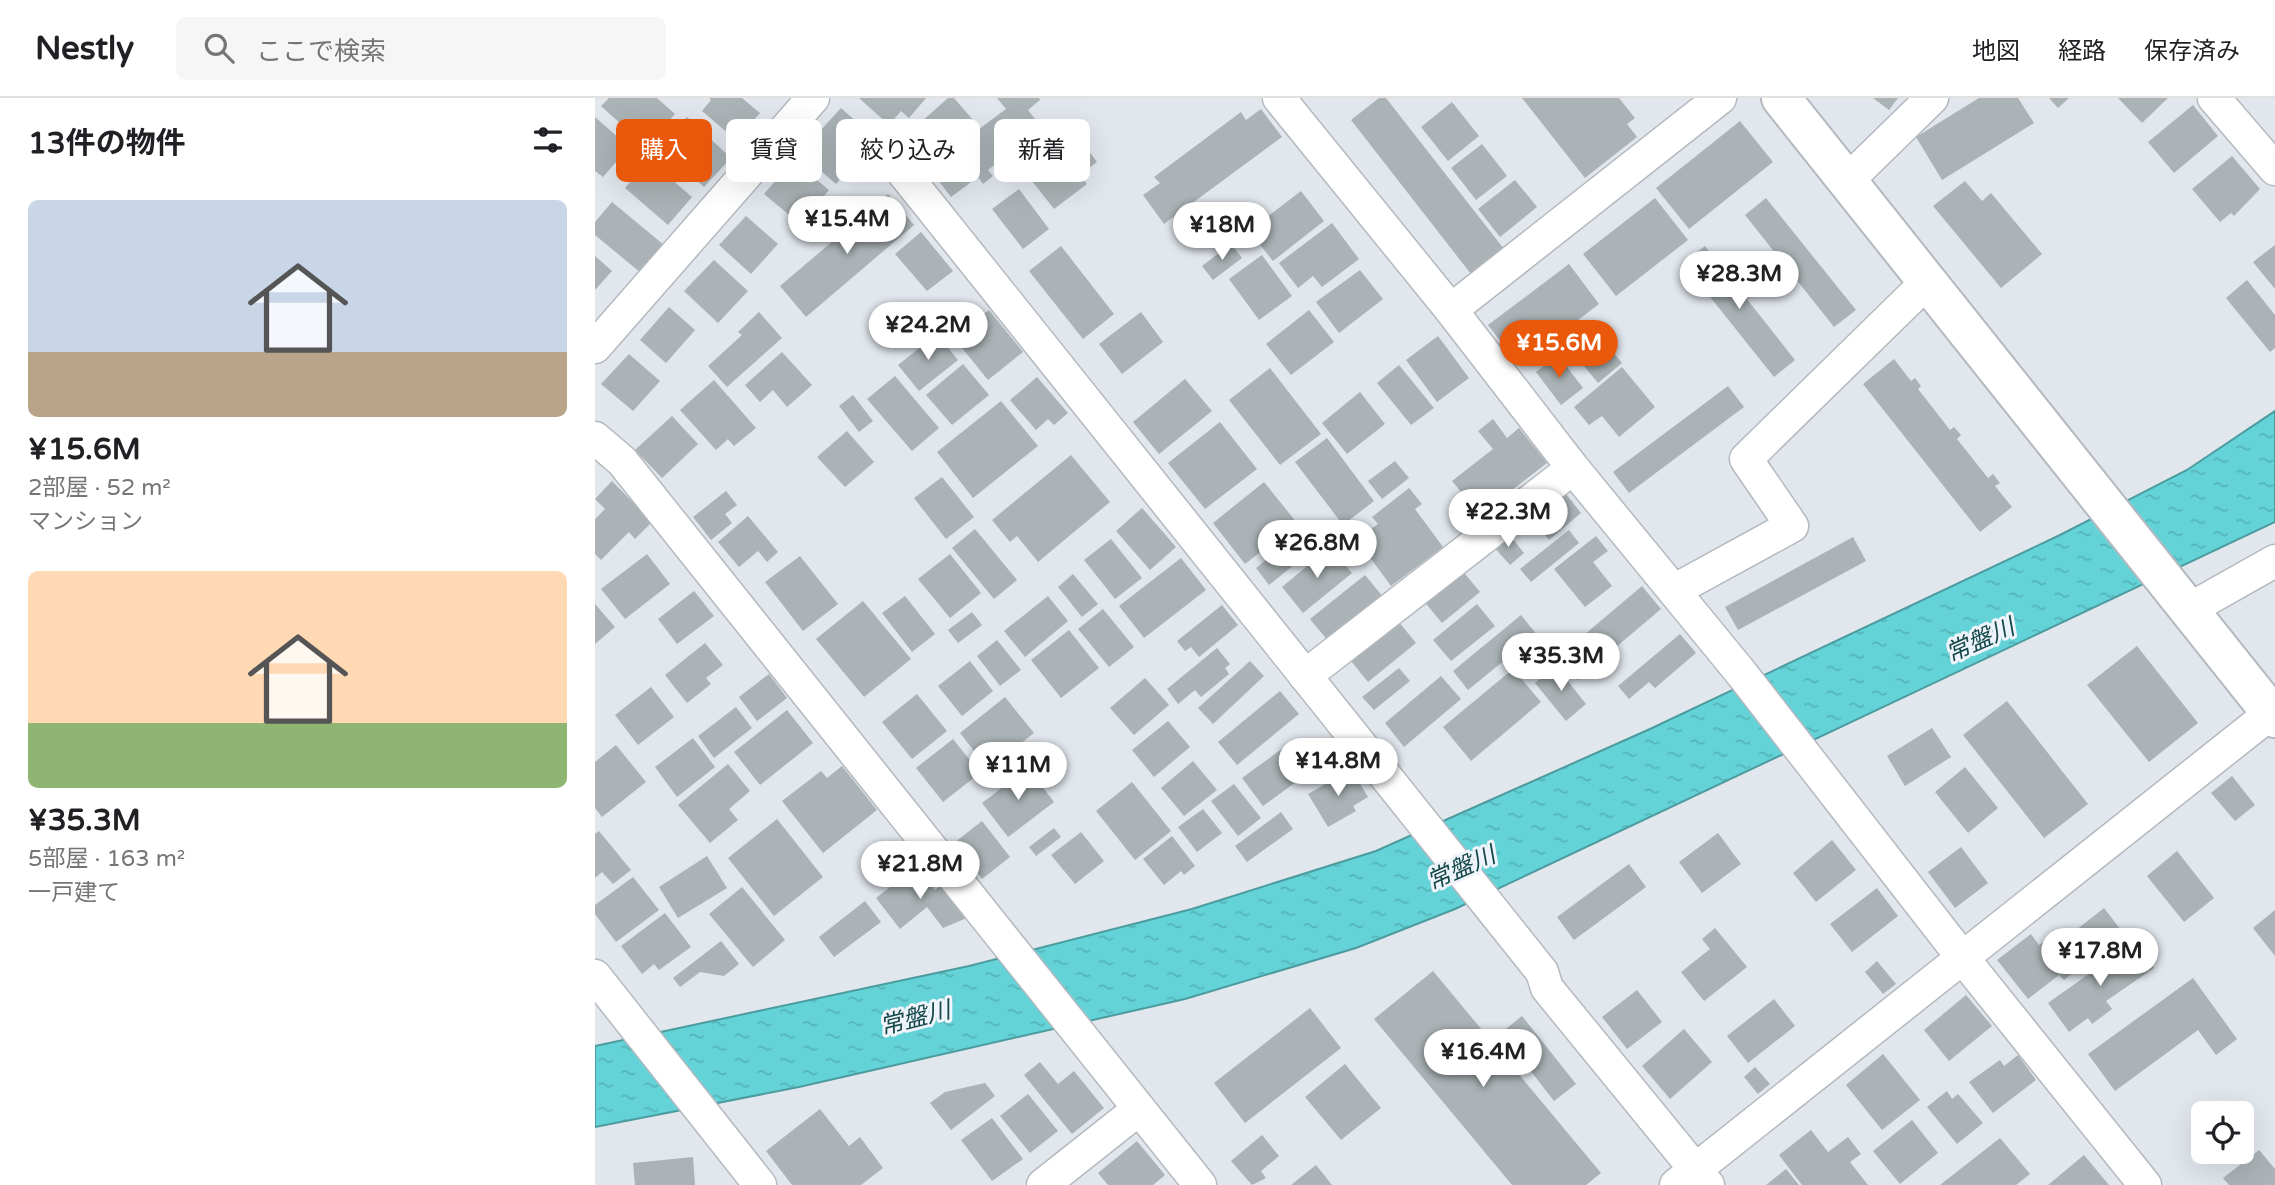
<!DOCTYPE html>
<html lang="ja">
<head>
<meta charset="utf-8">
<style>
  body { margin:0; font-family:"Varela Round","Noto Sans JP",sans-serif; background:#f6f6f6; color:#202124; height:100vh; display:flex; flex-direction:column; font-size:26px; white-space:nowrap }
  * { box-sizing:border-box; margin:0 }
  p { font-size:23px; color:#757577 }
  .icon { flex:none; width:38px; height:38px; fill:none; stroke:currentColor; stroke-width:2; stroke-linecap:round; stroke-linejoin:round }
  .map { position:relative; flex:1; overflow:hidden }
  .sheet { display:flex; flex-direction:column; background:#fff; width:595px }
  .sheet>* { flex:none }
  .guide { position:absolute; left:21px; top:21px; width:665px; height:63px; display:flex; gap:14px }
  .controls { position:absolute; left:1596px; top:1003px; display:grid; gap:14px }
  .controls a { display:grid; place-items:center; width:63px; height:63px; border-radius:10px; background:#fff; box-shadow:0 7px 28px #0002; font-size:35px }
  .price { position:absolute; translate:-50% -60px; padding:0 16px; border-radius:24px; background:#fff; color:#222; font-size:23px; line-height:46px; filter:drop-shadow(0 2px 4px #0008) }
  .price::after { content:''; position:absolute; left:50%; top:42px; width:21px; height:16px; margin-left:-10px; background:inherit; clip-path:polygon(0 0,100% 0,50% 100%) }
  .price.selected { background:#ea580c; color:#fff }
  ul { padding:0; list-style:none }
  li { display:grid; align-content:center; gap:14px; height:371px; padding:0 28px }
  li span { display:grid; place-items:center; height:217px; border-radius:10px; color:#555 }
  li>.icon { margin-inline-start:auto }
  span .icon { width:126px; height:126px; fill:#fffc; stroke-width:1 }
  li b { font-size:30px }
  h2 { display:flex; justify-content:space-between; align-items:center; height:84px; padding:0 28px; font-size:30px }
  .tag { padding:0 24px; border-radius:10px; background:#fff; box-shadow:0 7px 28px #0002; font-size:24px; line-height:63px }
  .tag.selected { background:#ea580c; color:#fff }
  header { display:flex; align-items:center; gap:42px; box-sizing:border-box; height:98px; padding:0 35px; background:#fff; border-bottom:2px solid #e0e0e0 }
  header strong { font-size:33px }
  nav { display:flex; gap:38px; margin-inline-start:auto; font-size:24px }
  .search { width:490px; height:63px; background:#f6f6f6; display:flex; align-items:center; gap:18px; box-sizing:border-box; padding:0 24px; border-radius:10px; color:#757577; font-size:26px }
  main { display:flex; flex:1; min-height:0 }
  .map>svg:first-child { display:block }
  .water { fill:url(#water-ripples); stroke:#4c9b9e; stroke-width:2 }
  .building { fill:#abb3b6 }
  .lines { fill:none; stroke-linecap:round; stroke-linejoin:round }
  .street-casing { stroke:#b4b9bf; stroke-width:35 }
  .secondary-casing { stroke:#b4b9bf; stroke-width:42 }
  .street { stroke:#fff; stroke-width:32 }
  .secondary { stroke:#fff; stroke-width:38 }
  .labels { text-anchor:middle; stroke-width:6; stroke-linejoin:round; paint-order:stroke }
  .water-label { font-size:24px; font-style:italic; fill:#154849; stroke:#eef4fa }
</style>
</head>
<body>
<header>
<strong>Nestly</strong>
<div class="search"><svg class="icon" aria-label="search" viewBox="0 0 24 24"><circle cx="10" cy="10" r="6"/><path d="M15 15l6 6"/></svg>ここで検索</div>
<nav><a>地図</a><a>経路</a><a>保存済み</a></nav>
</header>
<main>
<section class="sheet">
<h2>13件の物件<svg class="icon" aria-label="filters" viewBox="0 0 24 24"><path d="M4 7h16M4 17h16"/><circle cx="9" cy="7" r="2"/><circle cx="15" cy="17" r="2"/></svg></h2>
<ul>
<li><span style="background:linear-gradient(#c9d6e8 70%,#b9a48a 0)"><svg class="icon" aria-label="home" viewBox="0 0 24 24"><path d="M3 11l9-7 9 7M6 9v11h12V9"/></svg></span><div><b>¥15.6M</b><p>2部屋 · 52 m²</p><p>マンション</p></div></li>
<li><span style="background:linear-gradient(#ffd9b3 70%,#8fb573 0)"><svg class="icon" aria-label="home" viewBox="0 0 24 24"><path d="M3 11l9-7 9 7M6 9v11h12V9"/></svg></span><div><b>¥35.3M</b><p>5部屋 · 163 m²</p><p>一戸建て</p></div></li>
</ul>
</section>
<div class="map">
<svg width="1680" height="1087" viewBox="0 0 1680 1087">
  <defs>
    <pattern id="water-ripples" width="26" height="14" patternUnits="userSpaceOnUse" patternTransform="scale(1.75)"><rect width="26" height="14" fill="#63d3d7"/><path d="M2 4q2-2 4 0t4 0M15 11q2-2 4 0t4 0" fill="none" stroke="#55b4b8"/></pattern>
  </defs>
  <rect width="100%" height="100%" fill="#e1e7ed"/>
  <path class="water" d="M1680 313V424L860 811 761 850 590 901 204 989 0 1029V948L374 868 597 811 781 753 1055 631 1465 437 1592 372Z"/>
  <g class="building">
    <path d="M14 0H62L80 16 59 39 43 25 35 34 6 8Z"/>
    <path d="M114 0H147L165 15 141 42 107 13 116 2Z"/>
    <path d="M264 0H331L314 20 306 13 294 27Z"/>
    <path d="M353 0H359L378 22 337 56 317 32Z"/>
    <path d="M402 0H444L445 2 433 12 447 30 393 72 398 78 388 86 383 79 356 99 333 69 411 11Z"/>
    <path d="M784 0H791L909 151 876 176 756 22Z"/>
    <path d="M927 0H1024L1040 20 1032 26 1042 39 990 80Z"/>
    <path d="M1278 0H1303L1294 12Z"/>
    <path d="M1384 0H1423L1439 25 1347 82 1321 39Z"/>
    <path d="M1454 0H1474L1463 10Z"/>
    <path d="M1523 0H1573L1547 25Z"/>
    <path d="M857 4 884 38 853 63 826 29Z"/>
    <path d="M1598 7 1623 38 1579 75 1553 44Z"/>
    <path d="M246 10 281 41 241 86 205 55Z"/>
    <path d="M666 11 687 39 569 126 548 97 565 85 559 79 646 14 651 22Z"/>
    <path d="M0 19 34 49 8 79 0 73Z"/>
    <path d="M92 19 136 60 109 89 65 49Z"/>
    <path d="M1145 23 1178 64 1094 131 1061 90Z"/>
    <path d="M484 40 502 64 485 77 492 86 459 111 433 78Z"/>
    <path d="M887 46 912 78 881 102 856 70Z"/>
    <path d="M1637 58 1665 91 1639 118 1636 115 1625 124 1597 91Z"/>
    <path d="M54 62 97 99 73 127 30 90Z"/>
    <path d="M198 62 234 92 205 126 169 96Z"/>
    <path d="M920 82 942 109 905 139 883 111Z"/>
    <path d="M1370 83 1387 103 1396 95 1447 156 1406 190 1338 108Z"/>
    <path d="M424 91 454 131 428 151 397 111Z"/>
    <path d="M706 93 729 123 678 163 654 133Z"/>
    <path d="M293 96 319 127 211 219 185 188Z"/>
    <path d="M1060 100 1093 142 1021 198 988 156Z"/>
    <path d="M1171 100 1261 212 1239 229 1150 117Z"/>
    <path d="M17 104 69 147 46 175 0 137V124Z"/>
    <path d="M151 118 183 146 156 176 124 147Z"/>
    <path d="M737 125 764 161 727 189 718 178 703 190 684 165Z"/>
    <path d="M326 134 358 173 332 193 300 156Z"/>
    <path d="M636 146 647 160 618 182 607 168Z"/>
    <path d="M1680 147V191L1658 164Z"/>
    <path d="M466 148 519 216 488 241 434 173Z"/>
    <path d="M1110 148 1200 262 1179 279 1088 165Z"/>
    <path d="M667 157 697 198 664 222 634 181Z"/>
    <path d="M0 158 17 173 0 192Z"/>
    <path d="M119 162 153 193 123 225 89 193Z"/>
    <path d="M974 166 1004 206 924 267 893 227Z"/>
    <path d="M765 172 788 201 744 235 721 204Z"/>
    <path d="M1652 182 1680 217V250L1675 254 1631 200Z"/>
    <path d="M74 209 100 232 71 265 45 242Z"/>
    <path d="M394 212 428 254 393 282 359 240Z"/>
    <path d="M714 212 739 244 696 277 671 246Z"/>
    <path d="M164 214 187 240 132 289 113 268 147 237 143 234Z"/>
    <path d="M546 214 568 244 527 276 504 246Z"/>
    <path d="M996 228 1027 265 1003 285 972 247Z"/>
    <path d="M342 236 363 262 324 293 303 267Z"/>
    <path d="M843 238 874 280 842 304 811 262Z"/>
    <path d="M187 254 217 287 192 309 178 292 165 304 150 287Z"/>
    <path d="M34 256 65 283 38 313 6 286Z"/>
    <path d="M963 257 988 290 966 307 941 274Z"/>
    <path d="M1299 261 1316 283 1320 280 1326 288 1323 291 1355 332 1359 329 1366 337 1362 341 1393 380 1398 376 1405 385 1400 388 1417 409 1385 434 1268 286Z"/>
    <path d="M368 266 394 297 357 327 331 297Z"/>
    <path d="M804 267 839 310 816 327 782 285Z"/>
    <path d="M1027 269 1060 309 1024 339 1007 318 994 327 979 309Z"/>
    <path d="M675 270 726 336 685 367 634 302Z"/>
    <path d="M300 278 344 330 317 353 272 301Z"/>
    <path d="M442 279 473 315 459 327 453 321 441 332 415 302Z"/>
    <path d="M590 281 617 313 564 356 538 324Z"/>
    <path d="M119 282 161 330 139 348 133 341 121 352 85 312Z"/>
    <path d="M1133 288 1149 309 1034 395 1018 374Z"/>
    <path d="M765 294 790 326 752 356 727 325Z"/>
    <path d="M258 297 278 323 264 334 244 308Z"/>
    <path d="M406 303 443 348 378 400 342 354Z"/>
    <path d="M77 318 103 346 67 380 40 352Z"/>
    <path d="M898 321 912 340 924 330 952 365 885 417 857 383 898 351 883 333Z"/>
    <path d="M625 324 662 371 610 411 573 365Z"/>
    <path d="M252 333 279 364 250 389 222 359Z"/>
    <path d="M732 340 779 403 748 427 700 364Z"/>
    <path d="M476 357 515 404 443 464 422 438 415 444 397 422Z"/>
    <path d="M800 363 814 380 787 401 773 383Z"/>
    <path d="M347 379 379 419 351 441 319 400Z"/>
    <path d="M17 383 57 424 40 441 34 434 6 462 0 456V421L10 411 0 401Z"/>
    <path d="M669 384 702 425 650 466 618 425Z"/>
    <path d="M814 390 827 406 820 411 848 449 796 488 768 450 782 440 776 431 783 426 777 419Z"/>
    <path d="M968 392 986 415 954 442 935 419Z"/>
    <path d="M131 393 142 407 130 416 137 425 116 442 98 419Z"/>
    <path d="M547 410 581 449 555 472 521 433Z"/>
    <path d="M153 418 183 454 172 464 163 453 144 469 123 444Z"/>
    <path d="M380 431 422 482 399 501 357 450Z"/>
    <path d="M974 432 984 445 936 484 925 471Z"/>
    <path d="M912 434 929 455 915 467 897 447Z"/>
    <path d="M701 438 715 454 674 487 661 470Z"/>
    <path d="M1001 438 1013 453 998 464 1017 488 990 509 959 471Z"/>
    <path d="M1258 439 1271 463 1143 532 1130 509Z"/>
    <path d="M516 441 547 480 520 501 489 462Z"/>
    <path d="M735 449 757 475 708 515 687 489Z"/>
    <path d="M52 456 75 486 30 521 6 491Z"/>
    <path d="M355 456 386 495 355 520 323 481Z"/>
    <path d="M205 458 243 506 208 533 170 484Z"/>
    <path d="M586 460 611 492 549 540 524 508Z"/>
    <path d="M866 471 885 494 847 525 828 502Z"/>
    <path d="M478 476 503 506 487 519 463 489Z"/>
    <path d="M770 477 789 500 734 544 715 521Z"/>
    <path d="M1047 488 1066 511 982 582 963 559Z"/>
    <path d="M99 493 119 518 82 546 63 521Z"/>
    <path d="M310 498 340 536 317 554 287 515Z"/>
    <path d="M453 498 473 523 430 559 409 533Z"/>
    <path d="M268 503 316 561 269 599 221 541Z"/>
    <path d="M0 506 20 529 0 546Z"/>
    <path d="M882 506 900 528 856 563 838 542Z"/>
    <path d="M627 507 643 527 604 559 596 549 590 553 582 543Z"/>
    <path d="M508 511 539 549 514 569 483 531Z"/>
    <path d="M377 514 387 527 363 545 353 532Z"/>
    <path d="M926 517 956 554 932 574 917 556 873 592 858 573Z"/>
    <path d="M803 523 821 545 773 584 756 563Z"/>
    <path d="M474 532 504 570 466 600 436 562Z"/>
    <path d="M1085 536 1101 555 1060 590 1054 584 1034 601 1023 588Z"/>
    <path d="M402 542 426 572 405 588 382 558Z"/>
    <path d="M110 545 128 567 111 580 116 586 92 605 70 577Z"/>
    <path d="M1542 548 1603 625 1554 664 1492 587Z"/>
    <path d="M622 550 635 566 630 570 634 576 606 599 600 592 583 606 572 591Z"/>
    <path d="M375 563 398 593 367 618 343 588Z"/>
    <path d="M655 563 669 578 618 626 603 610Z"/>
    <path d="M961 568 991 606 971 623 940 585Z"/>
    <path d="M804 570 815 583 779 612 767 599Z"/>
    <path d="M918 571 946 604 876 663 848 629Z"/>
    <path d="M174 576 192 600 162 623 144 599Z"/>
    <path d="M846 578 866 601 809 649 790 625Z"/>
    <path d="M550 580 574 607 539 637 515 610Z"/>
    <path d="M56 589 79 619 43 647 20 617Z"/>
    <path d="M685 593 704 616 642 667 623 644Z"/>
    <path d="M322 596 352 633 317 661 287 624Z"/>
    <path d="M410 599 439 635 393 671 365 635Z"/>
    <path d="M1412 603 1493 706 1449 740 1368 637Z"/>
    <path d="M141 609 157 630 119 660 103 638Z"/>
    <path d="M192 612 218 645 165 687 139 654Z"/>
    <path d="M573 623 595 649 559 679 537 652Z"/>
    <path d="M1337 630 1356 659 1310 688 1292 658Z"/>
    <path d="M98 640 120 669 82 699 60 669Z"/>
    <path d="M358 641 385 675 348 704 321 670Z"/>
    <path d="M695 645 716 673 668 708 647 680Z"/>
    <path d="M21 647 51 684 7 719 0 710V664Z"/>
    <path d="M598 663 622 692 589 718 566 690Z"/>
    <path d="M133 666 155 693 134 711 143 722 115 745 83 707Z"/>
    <path d="M247 668 282 712 228 755 187 703 226 673 232 680Z"/>
    <path d="M1370 669 1403 710 1373 735 1340 694Z"/>
    <path d="M433 670 459 704 413 739 387 705Z"/>
    <path d="M756 671 773 699 758 708 761 713 733 729 713 696Z"/>
    <path d="M1637 678 1660 707 1640 723 1616 695Z"/>
    <path d="M537 684 576 733 540 762 501 713Z"/>
    <path d="M639 686 666 720 643 738 616 703Z"/>
    <path d="M608 711 627 735 602 754 583 729Z"/>
    <path d="M686 714 698 731 652 764 640 748Z"/>
    <path d="M182 721 228 779 179 818 133 760Z"/>
    <path d="M387 723 415 759 387 781 359 745Z"/>
    <path d="M459 730 466 739 441 758 434 749Z"/>
    <path d="M4 733 36 772 18 786 7 774 0 780V736Z"/>
    <path d="M486 734 509 763 480 786 456 757Z"/>
    <path d="M1123 735 1146 766 1107 795 1084 764Z"/>
    <path d="M577 738 600 768 589 777 586 773 569 787 548 761Z"/>
    <path d="M1237 742 1261 772 1221 804 1198 775Z"/>
    <path d="M1366 749 1393 785 1360 810 1333 774Z"/>
    <path d="M1582 753 1619 800 1589 824 1552 778Z"/>
    <path d="M112 758 132 790 83 820 64 789Z"/>
    <path d="M1034 766 1051 789 979 842 962 819Z"/>
    <path d="M321 769 340 792 348 786 374 819 348 830 332 809 305 831 281 800Z"/>
    <path d="M38 779 64 812 21 844 0 816V807Z"/>
    <path d="M147 789 190 842 158 869 114 816Z"/>
    <path d="M1282 790 1303 818 1257 854 1235 826Z"/>
    <path d="M270 803 286 824 239 859 224 839Z"/>
    <path d="M1509 810 1529 836 1469 882 1464 877 1433 901 1402 862 1436 836 1444 847 1451 842 1457 851Z"/>
    <path d="M1680 812V858L1658 830Z"/>
    <path d="M70 815 96 849 64 872 59 866 47 876 26 848Z"/>
    <path d="M1120 830 1152 869 1109 903 1086 874 1115 851 1107 841Z"/>
    <path d="M126 843 144 866 129 878 105 874 85 889 78 880Z"/>
    <path d="M1540 843 1559 870 1511 903 1517 911 1497 926 1493 920 1474 934 1453 905Z"/>
    <path d="M1282 863 1301 886 1288 896 1270 874Z"/>
    <path d="M838 873 1006 1075 991 1087H917L779 921Z"/>
    <path d="M1598 880 1642 941 1621 957 1603 932 1520 993 1493 956Z"/>
    <path d="M1042 892 1067 924 1032 951 1007 919Z"/>
    <path d="M1371 897 1397 928 1354 963 1329 932Z"/>
    <path d="M1179 901 1200 928 1153 965 1132 938Z"/>
    <path d="M715 910 746 950 650 1025 619 985Z"/>
    <path d="M927 918 981 986 959 1003 906 935Z"/>
    <path d="M1089 931 1117 964 1075 1001 1047 968Z"/>
    <path d="M1288 956 1325 1002 1287 1032 1251 987Z"/>
    <path d="M1423 957 1441 982 1398 1015 1374 984 1405 962 1409 968Z"/>
    <path d="M445 964 463 986 479 973 509 1010 477 1036 429 977Z"/>
    <path d="M750 966 786 1010 746 1042 710 999Z"/>
    <path d="M1160 969 1175 986 1163 996 1149 979Z"/>
    <path d="M390 985 400 998 356 1032 335 1005 350 994Z"/>
    <path d="M1352 993 1357 1001 1363 996 1388 1025 1362 1046 1332 1009Z"/>
    <path d="M433 996 463 1033 435 1055 405 1018Z"/>
    <path d="M225 1011 254 1048 265 1039 288 1070 266 1087H197L171 1053Z"/>
    <path d="M397 1020 428 1061 397 1083 366 1042Z"/>
    <path d="M1317 1022 1343 1055 1305 1086 1278 1053Z"/>
    <path d="M1216 1032 1233 1054 1253 1039 1266 1056 1255 1064 1273 1087H1207L1184 1057Z"/>
    <path d="M667 1037 684 1058 666 1073 671 1080 657 1087 636 1063Z"/>
    <path d="M1405 1040 1435 1076 1421 1087H1345Z"/>
    <path d="M542 1043 570 1077 558 1087H513L503 1075Z"/>
    <path d="M1664 1052 1680 1071V1087H1634L1628 1080Z"/>
    <path d="M1489 1057 1514 1087H1453Z"/>
    <path d="M98 1059 100 1087H40L38 1065Z"/>
    <path d="M721 1067 737 1087H696Z"/>
    <path d="M1191 1071 1204 1087H1171Z"/>
  </g>
  <g class="lines">
    <g class="street-casing">
      <g id="street">
        <path d="M684 0 856 212 978 370 1147 576 1367 859 1550 1087"/>
        <path d="M1619 0 1680 71"/>
        <path d="M299 63 947 874 952 890 1113 1087"/>
        <path d="M1251 84 1337 0"/>
        <path d="M856 212 1125 0"/>
        <path d="M0 249 218 0"/>
        <path d="M0 340 27 363 605 1087"/>
        <path d="M1080 492 1197 428 1151 361 1332 184"/>
        <path d="M1593 512 1680 463"/>
        <path d="M710 578 978 370"/>
        <path d="M0 878 165 1087"/>
        <path d="M448 1087 544 1011"/>
        <path d="M1081 1087 1676 615"/>
      </g>
    </g>
    <g class="secondary-casing">
      <path id="secondary" d="M1186 0 1680 620"/>
    </g>
    <use href="#street" class="street"/>
    <use href="#secondary" class="secondary"/>
  </g>
  <g class="labels">
    <g class="water-label">
      <text transform="translate(1385 542) rotate(-24)" y="8">常盤川</text>
      <text transform="translate(866 770) rotate(-24)" y="8">常盤川</text>
      <text transform="translate(320 920) rotate(-14)" y="8">常盤川</text>
    </g>
  </g>
</svg>
<div class="controls">
<a><svg class="icon" aria-label="locate" viewBox="0 0 24 24"><circle cx="12" cy="12" r="6"/><path d="M12 2v4M12 18v4M2 12h4M18 12h4"/></svg></a>
</div>
<b class="price" style="left:252px;top:158px">¥15.4M</b>
<b class="price" style="left:627px;top:164px">¥18M</b>
<b class="price" style="left:1144px;top:213px">¥28.3M</b>
<b class="price" style="left:333px;top:264px">¥24.2M</b>
<b class="price selected" style="left:964px;top:282px">¥15.6M</b>
<b class="price" style="left:913px;top:451px">¥22.3M</b>
<b class="price" style="left:722px;top:482px">¥26.8M</b>
<b class="price" style="left:966px;top:595px">¥35.3M</b>
<b class="price" style="left:743px;top:700px">¥14.8M</b>
<b class="price" style="left:423px;top:704px">¥11M</b>
<b class="price" style="left:325px;top:803px">¥21.8M</b>
<b class="price" style="left:1505px;top:890px">¥17.8M</b>
<b class="price" style="left:888px;top:991px">¥16.4M</b>
<div class="guide">
<a class="tag selected">購入</a>
<a class="tag">賃貸</a>
<a class="tag">絞り込み</a>
<a class="tag">新着</a>
</div>
</div>
</main>
</body>
</html>
